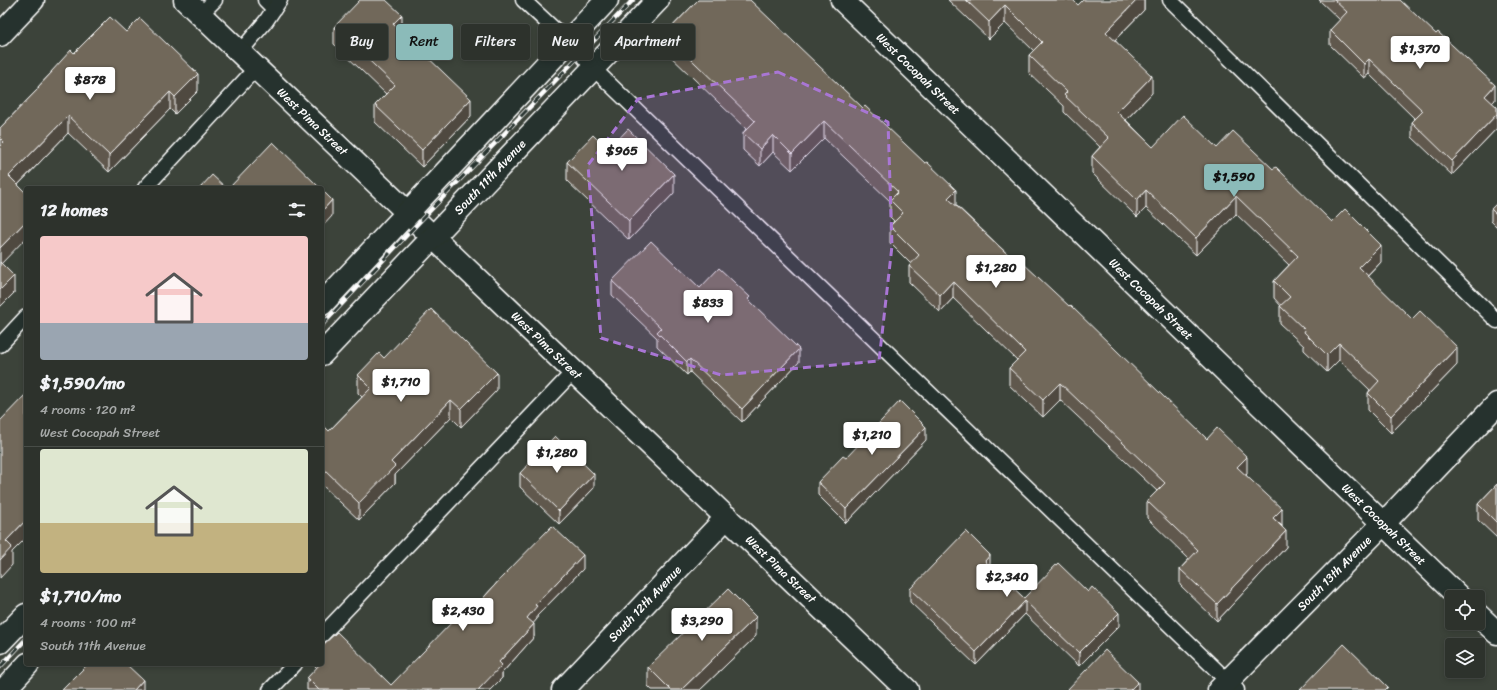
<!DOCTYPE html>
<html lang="en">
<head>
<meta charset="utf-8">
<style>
  body { margin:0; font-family:Sriracha,sans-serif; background:#393e38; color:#f1f3f6; height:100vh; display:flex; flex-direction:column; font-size:15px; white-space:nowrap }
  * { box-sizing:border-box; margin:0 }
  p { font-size:13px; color:#a7aaa9 }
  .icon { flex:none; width:22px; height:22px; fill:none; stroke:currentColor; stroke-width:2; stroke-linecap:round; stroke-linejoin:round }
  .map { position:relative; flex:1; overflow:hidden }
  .drawer { position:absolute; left:24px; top:186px; width:300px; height:480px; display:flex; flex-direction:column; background:#2d322c; border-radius:4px; box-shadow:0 2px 6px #0003,0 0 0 1px #484d48 }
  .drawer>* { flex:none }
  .banner { position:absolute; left:336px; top:24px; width:380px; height:36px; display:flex; gap:8px }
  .fabs { position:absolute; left:1445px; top:590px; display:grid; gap:8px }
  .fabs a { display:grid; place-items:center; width:40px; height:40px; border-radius:4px; background:#2d322c; box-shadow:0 2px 6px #0003,0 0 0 1px #484d48; font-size:20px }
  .price { position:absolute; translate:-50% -34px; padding:0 9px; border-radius:4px; background:#fff; color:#222; font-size:13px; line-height:26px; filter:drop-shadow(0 1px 2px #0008) }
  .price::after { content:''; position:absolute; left:50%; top:24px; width:12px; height:9px; margin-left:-6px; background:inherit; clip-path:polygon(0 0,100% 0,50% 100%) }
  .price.selected { background:#8bbbb9; color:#111 }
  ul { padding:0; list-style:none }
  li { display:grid; align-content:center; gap:8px; height:212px; padding:0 16px }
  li+li { border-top:1px solid #484d48 }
  li span { display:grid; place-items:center; height:124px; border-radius:4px; color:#555 }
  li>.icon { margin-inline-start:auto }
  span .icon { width:72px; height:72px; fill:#fffc; stroke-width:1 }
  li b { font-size:17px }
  h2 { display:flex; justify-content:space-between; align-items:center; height:48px; padding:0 16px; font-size:17px }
  .pill { padding:0 14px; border-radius:4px; background:#2d322c; box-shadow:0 2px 6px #0003,0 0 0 1px #484d48; font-size:14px; line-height:36px }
  .pill.selected { background:#8bbbb9; color:#111 }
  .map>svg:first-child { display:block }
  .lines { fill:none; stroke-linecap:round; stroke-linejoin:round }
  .lane-casing { stroke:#fff; stroke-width:17 }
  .street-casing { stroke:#fff; stroke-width:25 }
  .lane { stroke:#26332d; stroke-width:14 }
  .street { stroke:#26332d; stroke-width:22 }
  .rail-casing { stroke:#fff; stroke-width:4.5 }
  .rail { stroke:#26332d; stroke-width:3; stroke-dasharray:9; stroke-linecap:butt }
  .wall { fill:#61594d; stroke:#fff }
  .shaded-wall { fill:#4f483f; stroke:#fff }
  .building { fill:#71675a; stroke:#fff }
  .marked { fill:#a976d5; fill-opacity:0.2; stroke:#a976d5; stroke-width:3; stroke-dasharray:8 5; stroke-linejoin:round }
  .labels { text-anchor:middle; stroke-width:3; stroke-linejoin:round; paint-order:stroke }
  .street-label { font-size:12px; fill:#fff; stroke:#26332d }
</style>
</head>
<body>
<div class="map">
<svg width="1497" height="690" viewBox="0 0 1497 690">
  <rect width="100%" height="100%" fill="#3c433a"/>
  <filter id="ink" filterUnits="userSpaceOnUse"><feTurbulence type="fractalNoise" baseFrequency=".025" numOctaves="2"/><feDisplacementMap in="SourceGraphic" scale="8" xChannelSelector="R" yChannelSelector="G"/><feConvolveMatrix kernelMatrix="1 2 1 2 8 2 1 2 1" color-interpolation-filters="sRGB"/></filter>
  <g filter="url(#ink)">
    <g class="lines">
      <g class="lane-casing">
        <g id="lane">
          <path d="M265 0 274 9"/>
          <path d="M523 0 582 55 593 68 1237 690"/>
          <path d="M1170 0 1497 321"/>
          <path d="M201 14 215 0"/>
          <path d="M240 52 266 21 280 0"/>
          <path d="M145 188 256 68"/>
          <path d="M0 345 26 317"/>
          <path d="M322 635 574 371"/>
          <path d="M270 690 295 664"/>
        </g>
      </g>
      <g class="street-casing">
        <g id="street">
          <path id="s1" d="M185 0 907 690"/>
          <path id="s2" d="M842 0 1459 597"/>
          <path d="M0 35 33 0"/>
          <path d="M322 304 607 0"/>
          <path id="s3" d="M322 354 658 0"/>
          <path d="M1478 615 1497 633"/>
          <path d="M0 642 26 615"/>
          <path d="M4 690 28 664"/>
          <path id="s4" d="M563 690 727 517"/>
          <path id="s5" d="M1219 690 1383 524 1497 404"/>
        </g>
      </g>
      <use href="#lane" class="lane"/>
      <use href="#street" class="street"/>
      <g class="rail-casing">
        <g id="rail">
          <path d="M322 325 419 222 633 0"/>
          <path d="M0 667 26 639"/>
        </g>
      </g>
      <use href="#rail" class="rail"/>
    </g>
    <g class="wall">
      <path d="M698 0 956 205 1020 266 1207 439 1247 474 1246 475 1282 526 1286 547 1217 621 1180 585V569L1189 559 1147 518V501L1157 491 1060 400 1043 417 1009 385V368L1017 360 953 298 940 312 909 282V266L911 264 890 243V226L894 221 890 217V201L824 138 792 170 773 152 760 166 743 150V133L746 129 665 51V34Z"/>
      <path d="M948 0H1073L1078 5 1144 0V10L1115 40 1152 93 1126 120 1153 147 1217 148 1273 169 1332 222 1381 262 1368 276 1457 365 1391 433 1368 410V393L1370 390 1339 360 1327 372 1304 350V346L1280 324V306H1281L1274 298V281L1289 265 1236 214 1196 255 1146 208 1137 217 1092 173V156L1100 147 1064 112V106L1029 73V55L1034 51 1005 23 989 39Z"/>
      <path d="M1319 0H1400L1495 100 1492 103 1497 107V128L1452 175 1412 137V122L1415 119 1369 74 1364 78 1330 45V30L1340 20Z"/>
      <path d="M334 27 402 32 471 116 422 167 375 122V105L386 94 334 44Z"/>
      <path d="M126 32 198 91 175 114 170 109 109 172 68 133 18 185 1 264 14 293 0 307V128L38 89V87L51 73V72L74 53Z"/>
      <path d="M608 150 674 193 629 240 567 181V162Z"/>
      <path d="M1497 203V227L1491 221V209Z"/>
      <path d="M612 281 700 288 750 301 799 362 742 422 690 372 687 375 657 346V338L612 295Z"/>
      <path d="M384 358 497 390 461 427 451 417 395 475V483L359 520 322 485V424L329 431 362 397 358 393V375Z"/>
      <path d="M926 440 846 523 818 495V482L846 458Z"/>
      <path d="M520 473 594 488 559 524 520 487Z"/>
      <path d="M1497 484V538L1478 520V504Z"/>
      <path d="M990 566 1024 598 1119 626 1079 666 1025 614 976 665 910 602V589Z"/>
      <path d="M583 569 537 616V619L533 623 534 637 502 673V678L490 690H307V678L317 668 315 666V664H322V646L391 685 460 624 503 576Z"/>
      <path d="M756 636 700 690H652L648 686V667Z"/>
    </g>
    <g class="shaded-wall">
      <path d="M1137 0H1144V10L1106 49V32Z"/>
      <path d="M1005 5V23L989 39V22Z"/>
      <path d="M402 15V32L393 24Z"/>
      <path d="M1369 59V74L1364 78V64Z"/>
      <path d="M198 74V91L175 114V97Z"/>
      <path d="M1152 76V93L1117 129V112Z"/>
      <path d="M1495 85V100L1485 110V96Z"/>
      <path d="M170 92V109L109 172V155Z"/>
      <path d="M471 99V116L422 167V150Z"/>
      <path d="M1497 114V128L1452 175V161Z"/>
      <path d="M68 116V133L9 194V176Z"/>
      <path d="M824 121V138L792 170V154Z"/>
      <path d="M773 135V152L760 166V149Z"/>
      <path d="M674 174V193L629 240V221Z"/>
      <path d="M956 190V207L948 198Z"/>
      <path d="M1146 190V208L1137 217V200Z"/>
      <path d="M1236 196V214L1196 255V238Z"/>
      <path d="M332 200V216L322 227V211Z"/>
      <path d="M26 221V238L0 265V248Z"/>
      <path d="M1381 245V262L1359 285V267Z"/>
      <path d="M14 276V293L0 307V290Z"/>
      <path d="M953 281V298L940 312V295Z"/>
      <path d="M1339 343V360L1327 372V355Z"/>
      <path d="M1457 347V365L1391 433V416Z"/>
      <path d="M799 349V362L742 422V409Z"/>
      <path d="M690 359V372L687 375V362Z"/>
      <path d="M497 373V390L461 427V409Z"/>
      <path d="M1060 383V400L1043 417V400Z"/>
      <path d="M451 400V417L395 475V483L359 520V503L391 462Z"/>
      <path d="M926 427V440L846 523V509Z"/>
      <path d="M1247 457V474L1237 484V467Z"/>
      <path d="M594 474V488L559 524V511Z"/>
      <path d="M1282 509V526L1273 518Z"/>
      <path d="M26 520V538L12 552V565L0 578V560L6 541Z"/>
      <path d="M1286 531V547L1217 621V604Z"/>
      <path d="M583 555V569L537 616V619L527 631V618L535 605Z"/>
      <path d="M990 555V568L985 561Z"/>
      <path d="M1025 601V614L976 665V652Z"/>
      <path d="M1119 613V626L1079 666V653Z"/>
      <path d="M756 617V636L700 690H681Z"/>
      <path d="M534 624V637L502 673V678L490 690H478L499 662Z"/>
      <path d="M143 680V690H134Z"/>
      <path d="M1138 682V690H1130Z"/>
    </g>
    <g class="building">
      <path d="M360 0H386L402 15 393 24 471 99 422 150 375 105 395 85 334 27Z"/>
      <path d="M698 0H750L863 108 865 106 925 163 927 162 956 190 948 198 1020 266 1023 263 1069 306 1070 305 1207 439 1217 428 1247 457 1237 467 1282 509 1273 518 1286 531 1217 604 1180 569 1198 550 1147 501 1165 483 1060 383 1043 400 1009 368 1025 352 953 281 940 295 909 266 919 255 890 226 903 213 890 200 898 192 824 121 792 154 773 135 760 149 743 133 755 121 665 34Z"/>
      <path d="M966 0H1073L1078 5 1083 0H1137L1106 32 1152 76 1117 112 1153 147 1183 115 1217 148 1233 131 1273 169 1276 167 1332 222 1345 209 1381 245 1359 267 1412 319 1420 311 1457 347 1391 416 1368 393 1379 381 1339 343 1327 355 1304 332 1305 330 1280 306 1290 297 1274 281 1298 256 1236 196 1196 238 1146 190 1137 200 1092 156 1109 138 1064 95 1067 92 1029 55 1042 42 1005 5 989 22Z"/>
      <path d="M1334 0H1400L1436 34 1438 32 1495 85 1485 96 1497 107V114L1452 161 1412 122 1423 111 1369 59 1364 64 1330 30 1347 12Z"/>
      <path d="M110 17 126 32 140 18 198 74 175 97 170 92 109 155 68 116 9 176 26 193V221L0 248V146L4 142 0 138V128L39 88 38 87 52 72H51L71 50 74 53Z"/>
      <path d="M628 129 674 174 629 221 567 162 593 135 608 150Z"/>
      <path d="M273 142 320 188H229Z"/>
      <path d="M212 175 226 188H200Z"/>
      <path d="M322 190 332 200 322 211Z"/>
      <path d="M1497 203V215L1491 209Z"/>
      <path d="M651 241 700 288 719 268 750 297 748 299 799 349 742 409 690 359 687 362 657 332 661 328 612 281Z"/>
      <path d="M0 262 14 276 0 290Z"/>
      <path d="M431 309 497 373 461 409 451 400 391 462 395 466 359 503 322 467V424L329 431 371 388 358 375 379 353 384 358Z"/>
      <path d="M26 394V520L6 541 12 547 0 560V421Z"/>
      <path d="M900 401 926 427 846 509 818 482 843 456 846 458Z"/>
      <path d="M555 436 594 474 559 511 520 473Z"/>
      <path d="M1497 484V523L1478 504Z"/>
      <path d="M552 526 583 555 535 605 537 606 527 618 534 624 499 662 502 665 478 690H319L307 678 320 664H322V662L323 661 322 660V646L337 632 391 685 455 619 460 624 503 576Z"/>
      <path d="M966 531 990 555 985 561 1024 598 1058 563 1088 592 1092 587 1119 613 1079 653 1025 601 976 652 910 589Z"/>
      <path d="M728 589 756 617 681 690H671L648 667Z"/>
      <path d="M1344 644 1388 687 1385 690H1300Z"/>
      <path d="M1105 650 1138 682 1130 690H1067Z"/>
      <path d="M88 664H126L143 680 134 690H62Z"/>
    </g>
  </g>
  <path class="marked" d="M778 72 888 122 892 246 879 361 721 375 601 338 588 165 638 99Z"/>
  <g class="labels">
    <g class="street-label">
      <text dy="4" stroke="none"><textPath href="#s2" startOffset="106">West Cocopah Street</textPath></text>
      <text dy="4" stroke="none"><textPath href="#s1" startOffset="176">West Pima Street</textPath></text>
      <text dy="4" stroke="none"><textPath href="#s3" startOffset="244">South 11th Avenue</textPath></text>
      <text dy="4" stroke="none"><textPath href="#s2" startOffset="430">West Cocopah Street</textPath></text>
      <text dy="4" stroke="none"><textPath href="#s1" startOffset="500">West Pima Street</textPath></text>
      <text dy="4" stroke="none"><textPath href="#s2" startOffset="754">West Cocopah Street</textPath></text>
      <text dy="4" stroke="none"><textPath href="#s1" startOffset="824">West Pima Street</textPath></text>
      <text dy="4" stroke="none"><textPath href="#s5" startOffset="164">South 13th Avenue</textPath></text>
      <text dy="4" stroke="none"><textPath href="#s4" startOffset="119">South 12th Avenue</textPath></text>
    </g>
  </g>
</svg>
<div class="fabs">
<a><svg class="icon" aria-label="locate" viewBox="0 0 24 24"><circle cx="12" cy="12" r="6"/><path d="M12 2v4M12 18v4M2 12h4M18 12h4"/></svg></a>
<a><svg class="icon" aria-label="layers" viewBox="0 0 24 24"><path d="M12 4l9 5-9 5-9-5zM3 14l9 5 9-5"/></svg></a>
</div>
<b class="price" style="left:1420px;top:70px">$1,370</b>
<b class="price" style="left:90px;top:101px">$878</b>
<b class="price" style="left:622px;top:172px">$965</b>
<b class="price selected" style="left:1234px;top:198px">$1,590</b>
<b class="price" style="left:996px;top:289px">$1,280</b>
<b class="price" style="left:708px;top:324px">$833</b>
<b class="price" style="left:401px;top:403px">$1,710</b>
<b class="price" style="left:872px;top:456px">$1,210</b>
<b class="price" style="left:557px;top:474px">$1,280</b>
<b class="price" style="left:1007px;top:598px">$2,340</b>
<b class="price" style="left:463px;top:632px">$2,430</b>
<b class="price" style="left:702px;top:642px">$3,290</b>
<div class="banner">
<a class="pill">Buy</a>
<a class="pill selected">Rent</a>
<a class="pill">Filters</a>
<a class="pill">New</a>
<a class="pill">Apartment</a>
</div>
<section class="drawer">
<h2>12 homes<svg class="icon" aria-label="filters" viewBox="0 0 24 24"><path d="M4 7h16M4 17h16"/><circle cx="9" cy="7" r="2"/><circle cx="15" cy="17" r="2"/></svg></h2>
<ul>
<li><span style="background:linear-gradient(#f6c9c9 70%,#9aa5b1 0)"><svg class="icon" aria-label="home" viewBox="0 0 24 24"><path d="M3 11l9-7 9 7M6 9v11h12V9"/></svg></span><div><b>$1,590/mo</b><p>4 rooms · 120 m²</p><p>West Cocopah Street</p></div></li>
<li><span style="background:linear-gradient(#dfe7d0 60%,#c2b280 0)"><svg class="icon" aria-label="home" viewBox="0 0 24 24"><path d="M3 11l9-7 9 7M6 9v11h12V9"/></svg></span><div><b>$1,710/mo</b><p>4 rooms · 100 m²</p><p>South 11th Avenue</p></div></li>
</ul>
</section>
</div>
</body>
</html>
